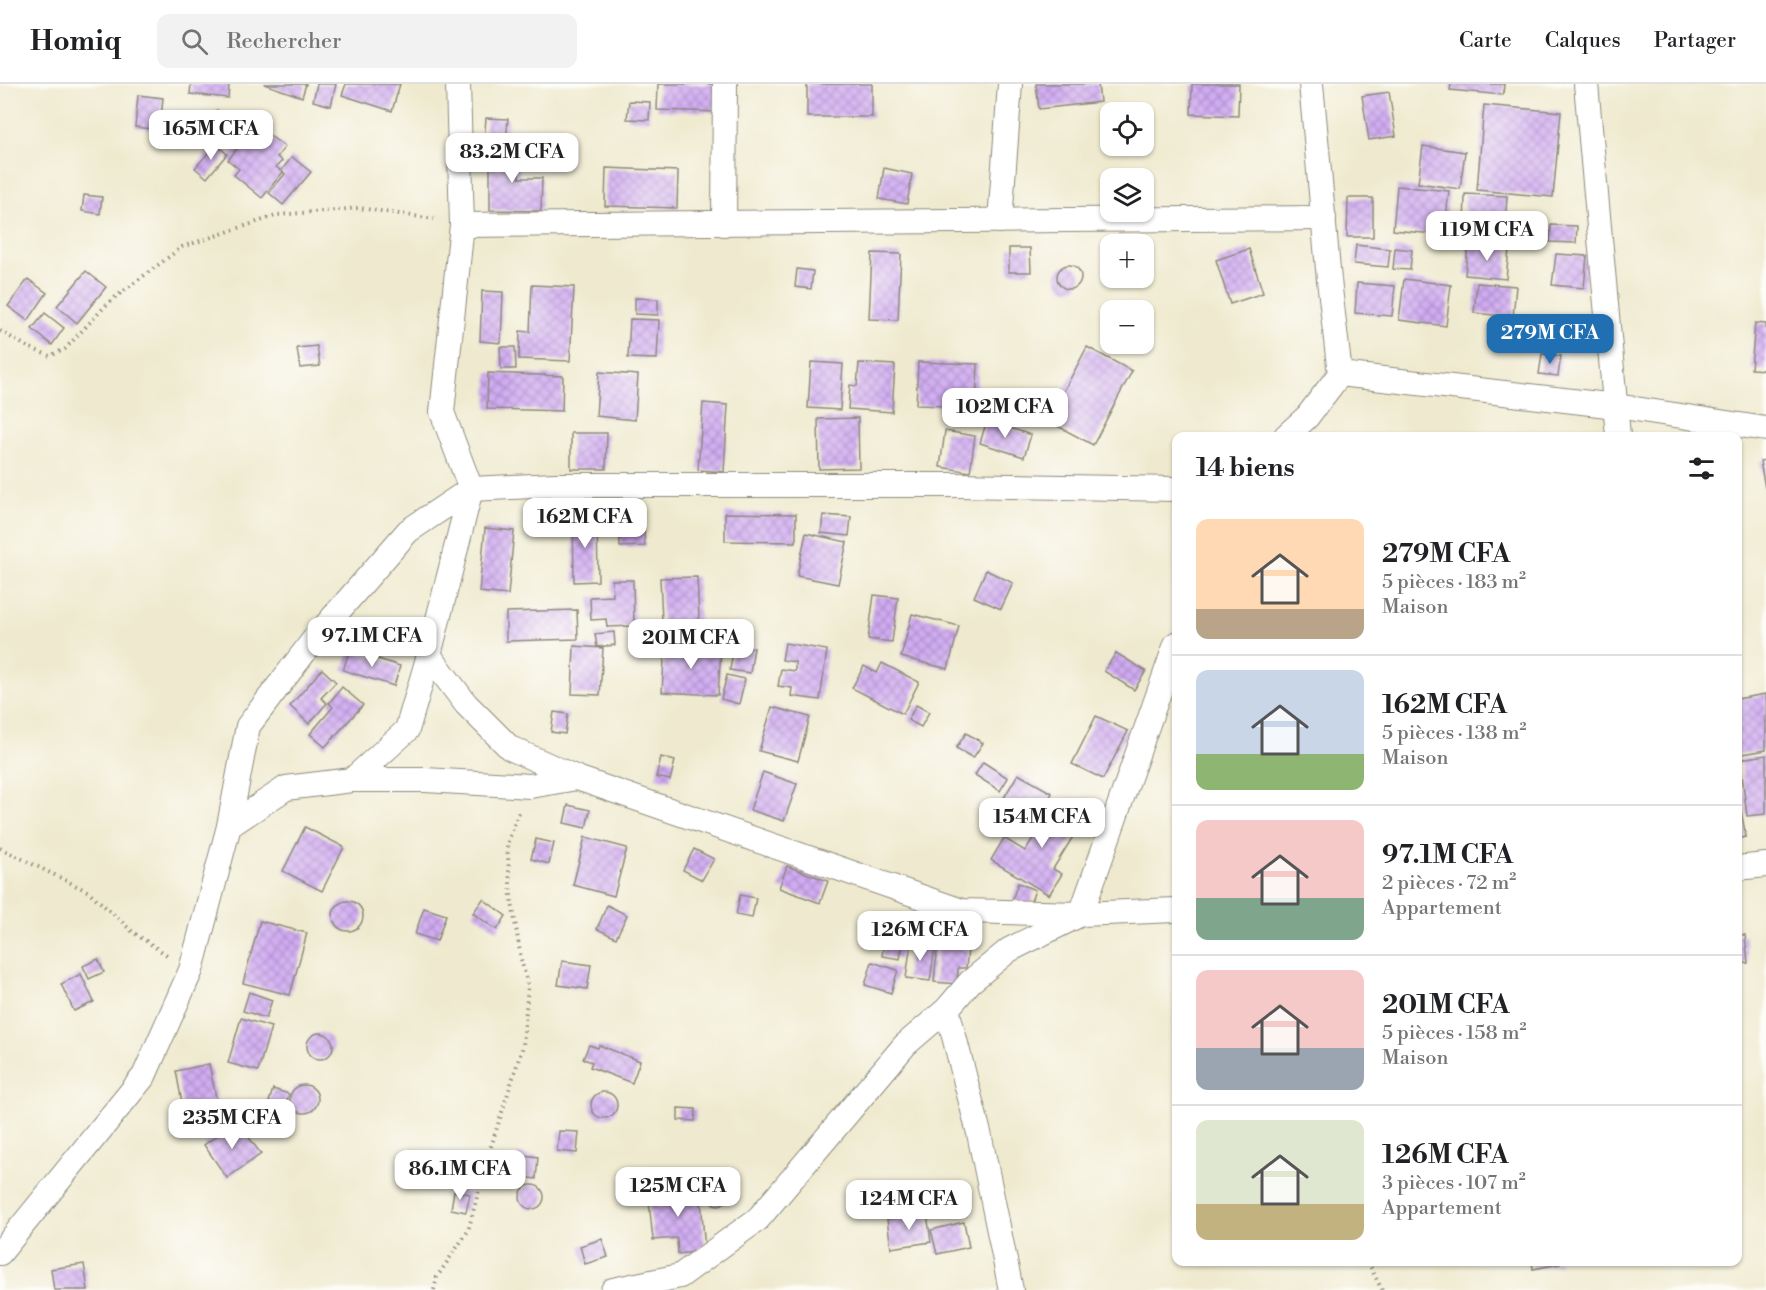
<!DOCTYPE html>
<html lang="fr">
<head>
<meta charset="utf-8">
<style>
  body { margin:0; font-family:"Libre Bodoni",serif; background:#f2f2f2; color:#202124; height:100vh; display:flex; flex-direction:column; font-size:22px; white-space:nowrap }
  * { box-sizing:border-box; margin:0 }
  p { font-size:20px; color:#757577 }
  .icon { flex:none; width:33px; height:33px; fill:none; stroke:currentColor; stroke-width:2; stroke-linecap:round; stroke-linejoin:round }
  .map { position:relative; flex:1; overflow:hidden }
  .details { position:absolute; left:1172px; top:348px; width:570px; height:834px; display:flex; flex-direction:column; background:#fff; border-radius:12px; box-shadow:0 2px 4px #0004 }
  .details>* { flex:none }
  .controls { position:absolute; left:1100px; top:18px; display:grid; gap:12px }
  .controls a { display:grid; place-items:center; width:54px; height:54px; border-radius:12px; background:#fff; box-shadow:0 2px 4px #0004; font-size:30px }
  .price { position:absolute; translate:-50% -51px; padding:0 14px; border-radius:12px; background:#fff; color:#222; font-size:20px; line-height:39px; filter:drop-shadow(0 2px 3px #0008) }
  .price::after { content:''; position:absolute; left:50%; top:36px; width:18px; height:14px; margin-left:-9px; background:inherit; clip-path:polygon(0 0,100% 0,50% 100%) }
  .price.active { background:#1f6fb2; color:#fff }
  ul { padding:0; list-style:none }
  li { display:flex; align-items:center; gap:18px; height:150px; padding:0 24px }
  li+li { border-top:2px solid #e0e0e0 }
  li span { display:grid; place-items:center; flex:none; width:168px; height:120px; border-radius:12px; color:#555 }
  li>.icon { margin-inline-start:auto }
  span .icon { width:72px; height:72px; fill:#fffc; stroke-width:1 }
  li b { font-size:26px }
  h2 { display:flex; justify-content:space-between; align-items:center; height:72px; padding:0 24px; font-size:26px }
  header { display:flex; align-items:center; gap:36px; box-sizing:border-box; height:84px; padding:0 30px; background:#fff; border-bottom:2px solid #e0e0e0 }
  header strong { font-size:28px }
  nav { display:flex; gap:33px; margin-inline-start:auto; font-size:21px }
  .search { width:420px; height:54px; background:#f2f2f2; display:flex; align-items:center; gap:15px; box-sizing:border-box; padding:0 21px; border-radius:12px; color:#757577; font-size:22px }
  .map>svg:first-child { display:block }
  .building { fill:url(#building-cross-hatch) }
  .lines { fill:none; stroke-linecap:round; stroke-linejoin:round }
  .street-casing { stroke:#8d8a7d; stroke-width:26 }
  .path { stroke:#8d8a7d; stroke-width:4; stroke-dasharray:1.5 4.5; stroke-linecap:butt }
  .street { stroke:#fff; stroke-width:24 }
</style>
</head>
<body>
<header>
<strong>Homiq</strong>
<div class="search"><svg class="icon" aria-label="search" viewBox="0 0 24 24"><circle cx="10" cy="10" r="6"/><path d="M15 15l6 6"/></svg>Rechercher</div>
<nav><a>Carte</a><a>Calques</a><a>Partager</a></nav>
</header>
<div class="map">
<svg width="1766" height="1206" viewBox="0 0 1766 1206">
  <defs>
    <pattern id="building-cross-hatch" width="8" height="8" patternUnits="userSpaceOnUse" patternTransform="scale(1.5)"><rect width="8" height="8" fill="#d1acf3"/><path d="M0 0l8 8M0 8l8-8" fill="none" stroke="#aa8cc5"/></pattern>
  </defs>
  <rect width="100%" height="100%" fill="#fdfcf7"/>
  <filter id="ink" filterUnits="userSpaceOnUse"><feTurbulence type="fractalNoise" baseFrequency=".0167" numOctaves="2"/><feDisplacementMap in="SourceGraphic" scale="12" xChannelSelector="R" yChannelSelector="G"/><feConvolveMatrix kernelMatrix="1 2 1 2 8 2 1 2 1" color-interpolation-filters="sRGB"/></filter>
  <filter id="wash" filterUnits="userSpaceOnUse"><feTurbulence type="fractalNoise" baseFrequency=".008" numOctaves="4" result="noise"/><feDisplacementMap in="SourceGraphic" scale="24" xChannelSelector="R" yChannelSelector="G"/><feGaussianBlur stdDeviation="1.35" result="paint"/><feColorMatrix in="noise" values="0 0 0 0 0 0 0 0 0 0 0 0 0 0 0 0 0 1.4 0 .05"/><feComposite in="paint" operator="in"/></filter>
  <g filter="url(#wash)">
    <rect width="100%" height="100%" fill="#efeacf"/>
    <g id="blocks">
      <g class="building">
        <path d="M191 0H229L228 14 190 10Z"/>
        <path d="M264 0H306L302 13Z"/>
        <path d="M317 0H336L331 22 313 17Z"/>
        <path d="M346 0H400L392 27 342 11Z"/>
        <path d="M658 0H721L720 28 657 26Z"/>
        <rect x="807" y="0" width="65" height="33"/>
        <path d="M1036 0H1098L1100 18 1039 25Z"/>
        <path d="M1192 0H1239L1238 32 1191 30Z"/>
        <path d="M1451 0H1504L1503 11 1450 6Z"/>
        <path d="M1389 8 1396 52 1369 56 1362 12Z"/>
        <path d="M138 11 163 14 160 46 135 43Z"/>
        <path d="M629 17 650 18 649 36 627 35Z"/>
        <path d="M1484 21 1561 28 1553 113 1477 106Z"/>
        <path d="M217 26 232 37 221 53 205 42Z"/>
        <path d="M486 34 508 35 506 60 484 58Z"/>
        <path d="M265 48 285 63 277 73 282 77 276 83 281 87 292 73 311 88 283 121 269 109 285 90 283 88 262 114 234 91 239 85 228 76 248 51 257 58Z"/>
        <path d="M216 60 227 70 207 94 195 84Z"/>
        <path d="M1423 62 1465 68 1460 105 1418 99Z"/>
        <path d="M490 66H519V94H542L541 127 490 126Z"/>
        <path d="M606 84 678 87 677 124 605 122Z"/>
        <path d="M884 84 912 90 907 120 879 115Z"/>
        <path d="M1397 102 1449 107 1444 151 1393 146Z"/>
        <path d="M1465 110 1507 112 1505 144 1464 142Z"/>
        <path d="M84 111 102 113 100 130 82 127Z"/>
        <path d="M1348 114H1373V153H1347Z"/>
        <path d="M1551 141 1577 142 1576 159 1550 158Z"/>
        <path d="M1356 161 1390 165 1388 183 1354 180Z"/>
        <path d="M1468 161 1509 165 1506 195 1465 191Z"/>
        <path d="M1009 164H1030L1031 188H1009Z"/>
        <path d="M1395 164 1412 166 1410 186 1393 185Z"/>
        <path d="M1249 165 1263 209 1230 220 1216 176Z"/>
        <path d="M872 169 901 170 898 236 869 235Z"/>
        <path d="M1556 170 1587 172 1584 204 1552 201Z"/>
        <circle cx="1069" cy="193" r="12"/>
        <path d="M797 185 813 187 811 205 795 203Z"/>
        <path d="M86 187 106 203 77 239 57 222Z"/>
        <path d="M28 195 47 209 28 237 8 222Z"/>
        <path d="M1404 195 1451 201 1446 242 1399 236Z"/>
        <path d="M1357 199 1395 202 1392 232 1355 229Z"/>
        <path d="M1477 199 1516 202 1513 233 1474 229Z"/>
        <path d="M532 201 574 203 570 277 519 275 520 247 530 248Z"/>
        <path d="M482 207 503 208 501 259 480 257Z"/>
        <path d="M635 214 658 215V231L635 230Z"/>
        <path d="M45 229 64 244 52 261 32 245Z"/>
        <path d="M630 235 659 236 657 275 628 274Z"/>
        <path d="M1755 239 1766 240V286L1751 285Z"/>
        <path d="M317 262 320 282 300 284 297 264Z"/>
        <path d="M500 263H515L516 285H501Z"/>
        <path d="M1087 263 1132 287 1093 361 1048 337Z"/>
        <path d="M1542 270 1561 272 1558 292 1539 290Z"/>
        <path d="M811 278 843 280 840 326 808 324Z"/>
        <path d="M918 278 978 280 976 323 916 321Z"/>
        <path d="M859 279 895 281 892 328 848 325 850 301 857 302Z"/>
        <path d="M599 288 638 291 635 336 596 332Z"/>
        <path d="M488 289 563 292 562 327 487 325Z"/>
        <path d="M703 319 728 321 724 388 698 386Z"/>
        <path d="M858 334 859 384 819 385 818 335Z"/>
        <path d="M987 336 1031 351 1024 373 980 359Z"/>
        <path d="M945 347 975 352 970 388 940 383Z"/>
        <path d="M571 349H607L606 385H571Z"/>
        <path d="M1766 376V404H1765L1760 377Z"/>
        <path d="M725 429 796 430V458L725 457Z"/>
        <path d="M823 431 851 433 849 452 821 449Z"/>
        <path d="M573 432H597L598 497 574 498Z"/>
        <path d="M643 433 645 462 620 463 619 435Z"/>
        <path d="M485 444 514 447 508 511 479 508Z"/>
        <path d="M806 449 847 458 838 500 797 492Z"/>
        <path d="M986 486 1013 499 1001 525 974 513Z"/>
        <path d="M697 493 700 556 663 558 660 494Z"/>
        <path d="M612 496H633L634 542 607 543 606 535 591 536 590 513 613 512Z"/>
        <path d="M874 511 898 514 892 558 868 555Z"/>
        <path d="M577 526 578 555 506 557V528Z"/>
        <path d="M912 530 959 542 948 585 901 573Z"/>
        <path d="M353 539 366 548 354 566 341 557Z"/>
        <path d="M614 548 615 561 597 563 595 550Z"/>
        <path d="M785 559 827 566 820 616 791 612 792 604 778 602 781 585 795 587V578L782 576Z"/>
        <path d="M665 560 721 564 718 611 662 608Z"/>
        <path d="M734 561 754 564 750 589 730 586Z"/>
        <path d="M574 562 603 564 600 611 572 610Z"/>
        <path d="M350 566 400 582 394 602 343 586Z"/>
        <path d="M1116 569 1146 587 1134 606 1104 587Z"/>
        <path d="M882 579 919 598 903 630 852 604 864 582 877 589Z"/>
        <path d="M322 585 336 598 321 614 327 619 309 640 290 622Z"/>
        <path d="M727 591 745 595 739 620 721 615Z"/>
        <path d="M342 603 363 621 325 663 310 650 333 623 329 619Z"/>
        <path d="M1766 610V666L1737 671V615Z"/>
        <path d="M916 621 929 628 921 643 908 636Z"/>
        <path d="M772 623 810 633 798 677 759 667Z"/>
        <path d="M554 628 568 630 565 650 551 648Z"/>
        <path d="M1096 632 1128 647 1103 695 1072 680Z"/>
        <path d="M966 649 983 659 973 674 956 664Z"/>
        <path d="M1766 671V730L1747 732 1740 675Z"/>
        <path d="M661 673 675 677 670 696 656 693Z"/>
        <path d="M983 678 1008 694 1000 707 975 691Z"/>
        <path d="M763 688 797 700 784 737 750 726Z"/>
        <path d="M1018 690 1052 709 1036 737 1002 717Z"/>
        <path d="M1737 706 1746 753 1737 755Z"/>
        <path d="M1057 716 1085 733 1053 785 1062 790 1049 811 991 776 1004 754 1025 767Z"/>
        <path d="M568 721 590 726 586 744 564 739Z"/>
        <path d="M1001 723 1019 733 1011 747 993 738Z"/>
        <path d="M305 743 344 763 322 807 283 787Z"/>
        <path d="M585 753 627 764 614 812 573 801Z"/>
        <path d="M536 755 554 759 549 780 531 775Z"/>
        <path d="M694 765 714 775 702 796 683 786Z"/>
        <path d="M787 782 828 797 820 819 779 804Z"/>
        <path d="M1018 799 1035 806 1029 823 1012 816Z"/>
        <path d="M740 811 756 814 752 834 736 831Z"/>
        <path d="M483 815 506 832 497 846 473 829Z"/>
        <circle cx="348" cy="832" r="15"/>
        <path d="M607 821 627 831 616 854 597 845Z"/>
        <path d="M424 824 446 831 437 857 415 850Z"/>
        <path d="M260 837 307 849 290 911 243 899Z"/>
        <path d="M885 851 904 854 900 875 882 872Z"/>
        <path d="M1737 851H1745L1748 879 1737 880Z"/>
        <path d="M938 856 963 858 962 865H968L966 884H958L957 900 934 898Z"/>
        <path d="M911 859 935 863 930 897 906 894Z"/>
        <path d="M98 875 104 888 89 895 83 882Z"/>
        <path d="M562 877 591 881 587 905 558 901Z"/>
        <path d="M872 878 898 886 891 909 865 901Z"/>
        <path d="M81 890 94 918 74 927 61 900Z"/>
        <path d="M249 908 272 916 266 934 243 927Z"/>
        <path d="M241 934 271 943 258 987 228 979Z"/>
        <circle cx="320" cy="962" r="13"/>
        <path d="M589 961 598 964 599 961 640 977 632 999 590 983 592 978 583 975Z"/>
        <path d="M209 980 217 1018 183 1024 176 987Z"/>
        <circle cx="304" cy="1015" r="14"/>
        <path d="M273 1005 289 1010 285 1023 269 1018Z"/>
        <circle cx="604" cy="1021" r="13"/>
        <path d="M678 1024 696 1025 695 1037 678 1036Z"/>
        <path d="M237 1037 261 1070 227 1094 204 1061Z"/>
        <path d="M559 1047 579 1048 577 1069 557 1067Z"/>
        <path d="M517 1070 538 1073 536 1095 514 1092Z"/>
        <circle cx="532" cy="1113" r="12"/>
        <path d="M700 1103 705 1167 678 1170 677 1154 653 1156 648 1108Z"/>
        <circle cx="718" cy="1112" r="9"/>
        <path d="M454 1107 470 1110 466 1128 451 1125Z"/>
        <path d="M885 1108 890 1126 872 1131 867 1114Z"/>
        <path d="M927 1130 931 1158 891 1164 887 1135Z"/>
        <path d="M964 1138 969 1163 937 1170 931 1146Z"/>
        <path d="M602 1155 608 1173 585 1180 580 1162Z"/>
        <path d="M1532 1178H1560V1180L1533 1185Z"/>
        <path d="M84 1180 88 1206H54L51 1185Z"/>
      </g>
    </g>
  </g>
  <g filter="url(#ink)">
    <use href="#blocks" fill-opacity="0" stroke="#8d8a7d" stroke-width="1.5"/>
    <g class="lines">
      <g class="street-casing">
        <g id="street">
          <path d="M1586 0 1618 352"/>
          <path d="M1000 137 1010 0"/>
          <path d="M724 140 725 0"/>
          <path d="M462 141 1324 134"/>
          <path d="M1340 290 1616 322 1766 345"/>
          <path d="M1286 352 1307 333 1340 290 1329 196 1311 0"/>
          <path d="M429 571 466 620 510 664 577 694 962 827 1081 830 1176 826"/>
          <path d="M352 696H425L530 702 577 694"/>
          <path d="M229 742 248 642 315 554 408 447 471 405 555 401H957L1176 405"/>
          <path d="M1737 784 1766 781"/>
          <path d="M947 925 979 1049 1011 1206"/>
          <path d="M0 1169 144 992 191 886 229 742 286 704 352 696 407 646 429 571 471 405 442 328 462 141 458 0"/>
          <path d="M613 1206 680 1192 758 1135 905 961 947 925 970 898 1009 866 1081 830 1176 560"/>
        </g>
      </g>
      <g class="path">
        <path d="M0 247 28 263 50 272 65 265 109 218 182 163 278 131 359 124 434 135"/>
        <path d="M0 764 89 808 134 849 167 871"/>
        <path d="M1368 1178 1382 1206"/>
        <path d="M434 1206 437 1193 468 1147 488 1072 523 962 528 902 521 875 511 812 507 760 519 728"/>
      </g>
      <use href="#street" class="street"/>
    </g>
  </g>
</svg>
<div class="controls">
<a><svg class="icon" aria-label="locate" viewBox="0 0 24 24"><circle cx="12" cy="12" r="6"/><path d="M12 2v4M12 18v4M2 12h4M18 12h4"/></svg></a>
<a><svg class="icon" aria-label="layers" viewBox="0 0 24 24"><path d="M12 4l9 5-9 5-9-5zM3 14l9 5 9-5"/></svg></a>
<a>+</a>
<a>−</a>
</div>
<b class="price" style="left:211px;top:77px">165M CFA</b>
<b class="price" style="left:512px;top:100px">83.2M CFA</b>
<b class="price" style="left:1487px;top:178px">119M CFA</b>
<b class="price active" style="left:1550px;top:281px">279M CFA</b>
<b class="price" style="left:1005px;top:355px">102M CFA</b>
<b class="price" style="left:585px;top:465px">162M CFA</b>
<b class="price" style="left:372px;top:584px">97.1M CFA</b>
<b class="price" style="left:691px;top:586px">201M CFA</b>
<b class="price" style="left:1042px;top:765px">154M CFA</b>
<b class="price" style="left:920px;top:878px">126M CFA</b>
<b class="price" style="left:232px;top:1066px">235M CFA</b>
<b class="price" style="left:460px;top:1117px">86.1M CFA</b>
<b class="price" style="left:678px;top:1134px">125M CFA</b>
<b class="price" style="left:909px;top:1147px">124M CFA</b>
<section class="details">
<h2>14 biens<svg class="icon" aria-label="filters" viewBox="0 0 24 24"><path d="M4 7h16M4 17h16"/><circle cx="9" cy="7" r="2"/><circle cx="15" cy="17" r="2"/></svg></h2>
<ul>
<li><span style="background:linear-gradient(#ffd9b3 75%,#b9a48a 0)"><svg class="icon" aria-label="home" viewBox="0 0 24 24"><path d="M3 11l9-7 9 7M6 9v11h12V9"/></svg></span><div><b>279M CFA</b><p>5 pièces · 183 m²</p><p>Maison</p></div></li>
<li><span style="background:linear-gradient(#c9d6e8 70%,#8fb573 0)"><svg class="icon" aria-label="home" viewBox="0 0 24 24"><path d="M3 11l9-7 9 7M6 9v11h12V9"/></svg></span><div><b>162M CFA</b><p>5 pièces · 138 m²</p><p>Maison</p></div></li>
<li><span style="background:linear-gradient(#f6c9c9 65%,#7fa58c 0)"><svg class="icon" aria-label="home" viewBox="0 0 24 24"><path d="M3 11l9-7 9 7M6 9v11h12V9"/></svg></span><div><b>97.1M CFA</b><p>2 pièces · 72 m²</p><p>Appartement</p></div></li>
<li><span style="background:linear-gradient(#f6c9c9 65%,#9aa5b1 0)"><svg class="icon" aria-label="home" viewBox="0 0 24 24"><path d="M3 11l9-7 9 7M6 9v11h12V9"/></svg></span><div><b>201M CFA</b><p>5 pièces · 158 m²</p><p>Maison</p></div></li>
<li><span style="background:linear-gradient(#dfe7d0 70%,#c2b280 0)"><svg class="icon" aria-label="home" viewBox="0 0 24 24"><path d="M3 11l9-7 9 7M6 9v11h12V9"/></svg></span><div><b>126M CFA</b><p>3 pièces · 107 m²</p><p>Appartement</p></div></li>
</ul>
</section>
</div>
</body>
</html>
